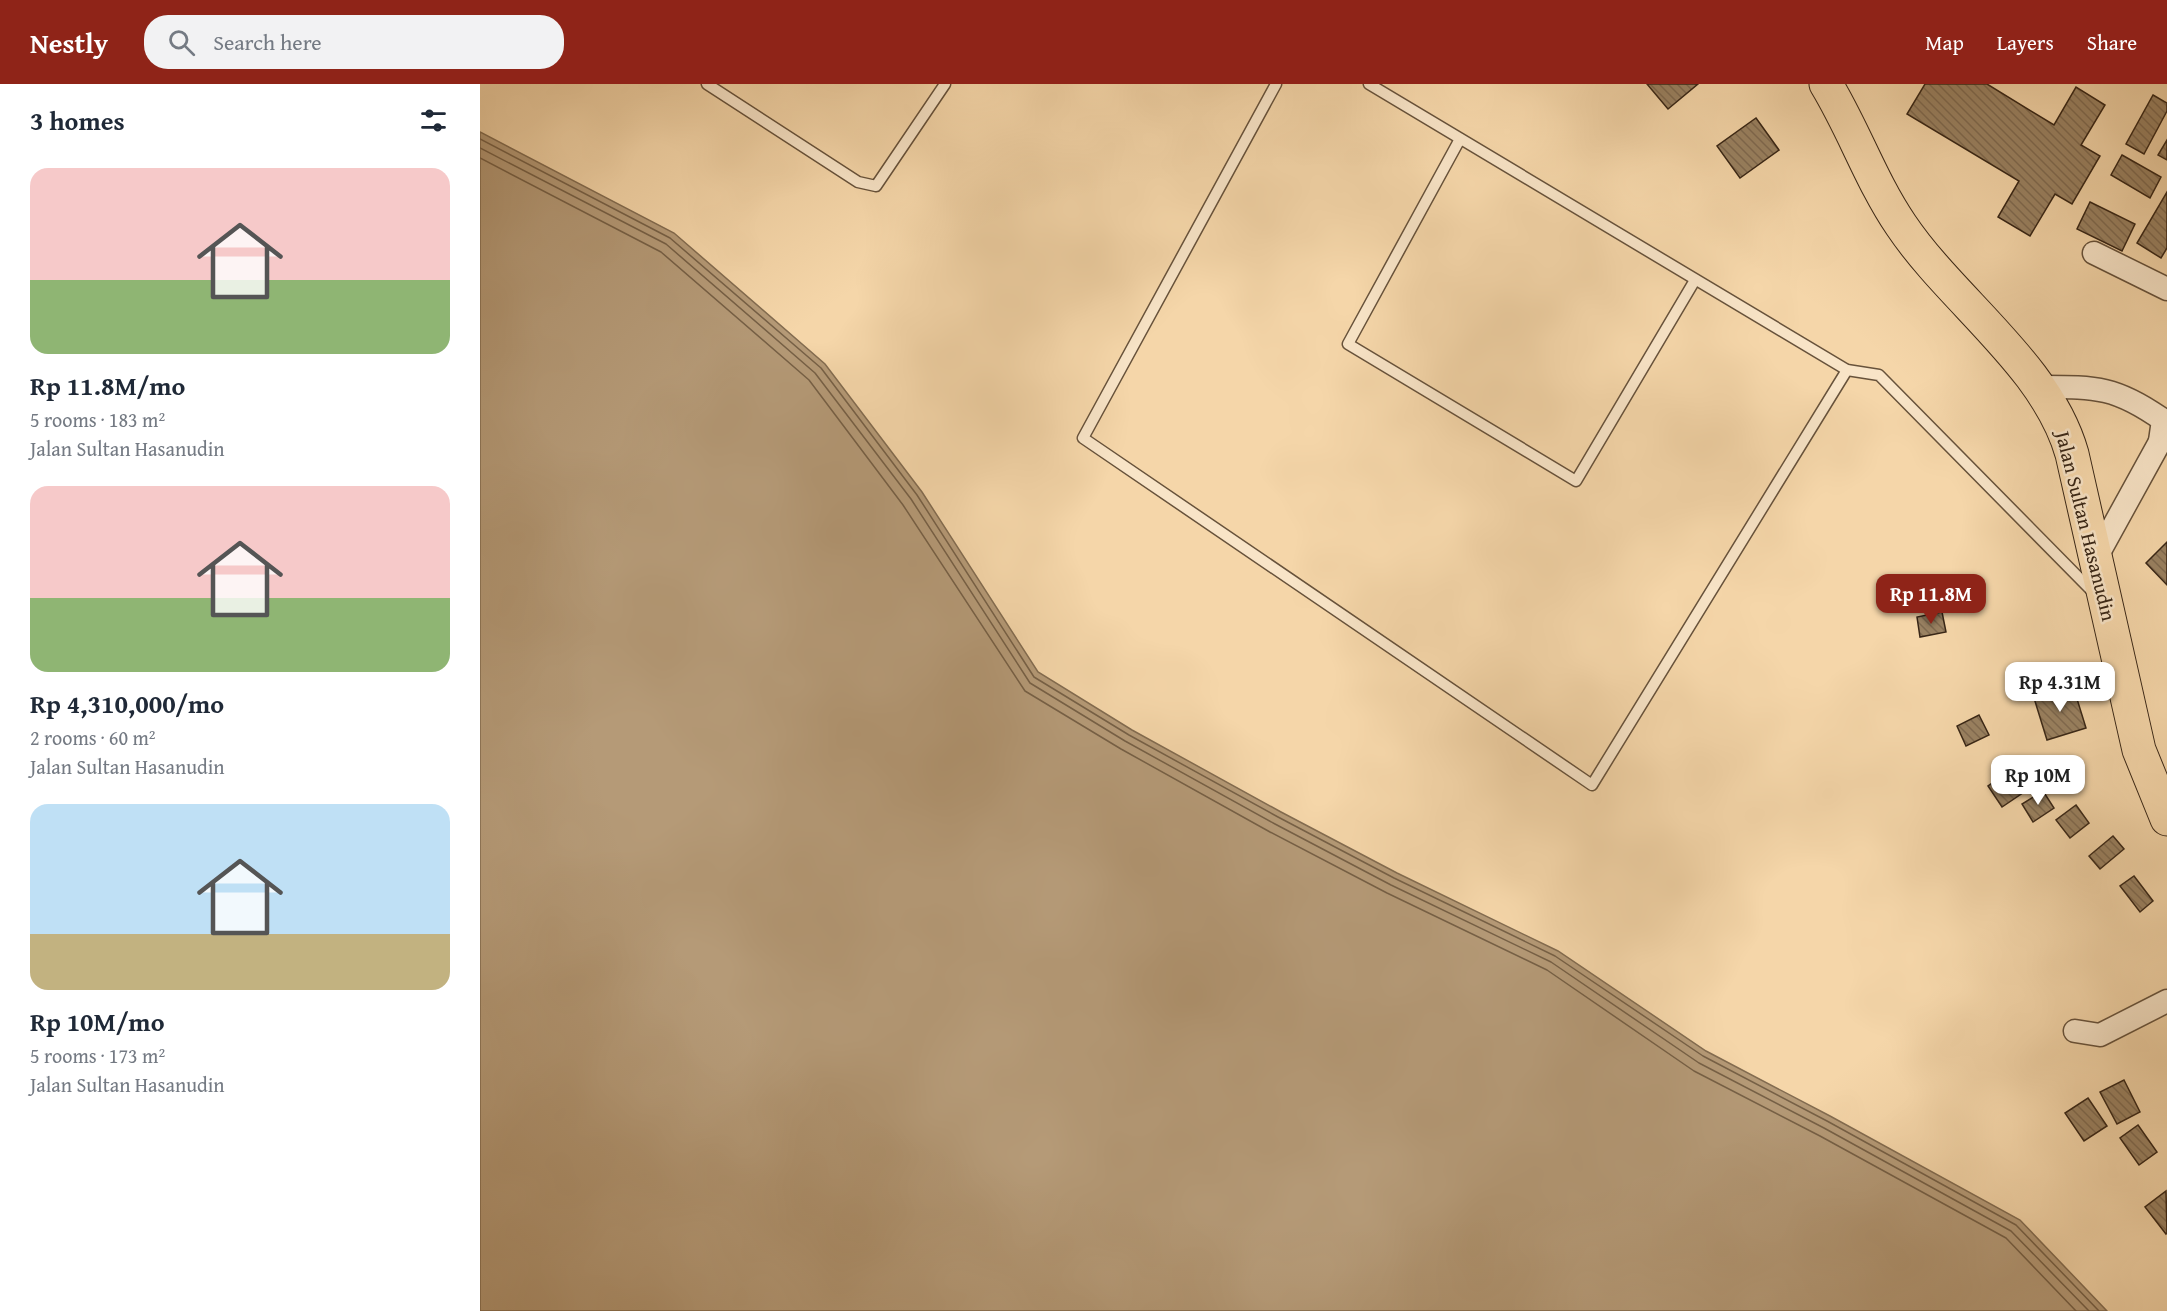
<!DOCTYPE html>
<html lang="en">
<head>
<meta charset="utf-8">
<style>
  body { margin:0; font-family:"Gentium Book Plus",serif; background:#f2f2f3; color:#1f2937; height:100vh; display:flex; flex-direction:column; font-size:22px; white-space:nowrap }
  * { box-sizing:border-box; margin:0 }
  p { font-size:20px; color:#747a83 }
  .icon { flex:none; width:33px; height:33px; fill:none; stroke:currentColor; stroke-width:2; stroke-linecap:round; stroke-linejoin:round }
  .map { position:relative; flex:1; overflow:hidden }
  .side { display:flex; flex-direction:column; background:#fff; width:480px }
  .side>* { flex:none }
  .price { position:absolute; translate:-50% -51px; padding:0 14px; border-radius:12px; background:#fff; color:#222; font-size:20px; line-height:39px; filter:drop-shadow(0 2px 3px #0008) }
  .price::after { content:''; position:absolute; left:50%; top:36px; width:18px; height:14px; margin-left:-9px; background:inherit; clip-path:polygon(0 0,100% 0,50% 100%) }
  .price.current { background:#8f2418; color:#fff }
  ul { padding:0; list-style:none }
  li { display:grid; align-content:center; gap:12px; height:318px; padding:0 30px }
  li span { display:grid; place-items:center; height:186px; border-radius:18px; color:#555 }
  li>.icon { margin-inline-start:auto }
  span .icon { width:108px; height:108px; fill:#fffc; stroke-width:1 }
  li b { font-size:26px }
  h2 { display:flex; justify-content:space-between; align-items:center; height:72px; padding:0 30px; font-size:26px }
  header { display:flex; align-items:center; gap:36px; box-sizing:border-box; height:84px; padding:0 30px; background:#8f2418; color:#fff }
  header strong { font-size:28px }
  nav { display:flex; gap:33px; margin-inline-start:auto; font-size:21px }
  .search { width:420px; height:54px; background:#f2f2f3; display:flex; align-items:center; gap:15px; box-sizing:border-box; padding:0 21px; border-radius:24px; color:#747a83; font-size:22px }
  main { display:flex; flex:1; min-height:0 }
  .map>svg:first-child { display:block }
  .water { fill:#b59a77; stroke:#836c50; stroke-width:1.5 }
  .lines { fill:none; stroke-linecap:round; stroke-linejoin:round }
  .shore { stroke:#766046; stroke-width:1.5 }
  .building { fill:url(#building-back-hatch); stroke:#382616; stroke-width:1.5 }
  .service-casing { stroke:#67523b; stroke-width:13 }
  .minor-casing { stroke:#67523b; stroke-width:25 }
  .trunk-casing { stroke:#382616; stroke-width:35 }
  .service { stroke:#f8e4c7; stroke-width:10 }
  .minor { stroke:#f8e4c7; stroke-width:22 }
  .trunk { stroke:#f5d6a9; stroke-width:33 }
  .labels { text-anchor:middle; stroke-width:5; stroke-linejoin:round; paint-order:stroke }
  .street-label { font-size:20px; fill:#382616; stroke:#f8e4c7 }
</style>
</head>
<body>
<header>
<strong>Nestly</strong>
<div class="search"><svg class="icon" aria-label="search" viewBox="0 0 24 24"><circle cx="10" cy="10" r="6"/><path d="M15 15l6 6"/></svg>Search here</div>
<nav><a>Map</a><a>Layers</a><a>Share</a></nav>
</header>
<main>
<section class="side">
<h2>3 homes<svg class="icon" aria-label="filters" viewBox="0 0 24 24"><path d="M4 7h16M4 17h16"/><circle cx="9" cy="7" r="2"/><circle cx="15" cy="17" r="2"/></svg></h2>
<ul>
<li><span style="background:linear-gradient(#f6c9c9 60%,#8fb573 0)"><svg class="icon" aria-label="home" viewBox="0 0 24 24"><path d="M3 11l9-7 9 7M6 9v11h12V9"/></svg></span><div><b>Rp 11.8M/mo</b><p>5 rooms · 183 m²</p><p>Jalan Sultan Hasanudin</p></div></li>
<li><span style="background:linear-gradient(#f6c9c9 60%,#8fb573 0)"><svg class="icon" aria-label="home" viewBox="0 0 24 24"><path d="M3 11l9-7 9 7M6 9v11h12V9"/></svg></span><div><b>Rp 4,310,000/mo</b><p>2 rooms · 60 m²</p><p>Jalan Sultan Hasanudin</p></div></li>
<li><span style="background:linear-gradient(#bfe0f5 70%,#c2b280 0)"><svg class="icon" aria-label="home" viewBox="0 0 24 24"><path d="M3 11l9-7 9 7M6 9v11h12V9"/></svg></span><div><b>Rp 10M/mo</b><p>5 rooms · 173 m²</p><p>Jalan Sultan Hasanudin</p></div></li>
</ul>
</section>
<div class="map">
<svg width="1687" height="1227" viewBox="0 0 1687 1227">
  <defs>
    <pattern id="building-back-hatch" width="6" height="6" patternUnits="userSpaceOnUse" patternTransform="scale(1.5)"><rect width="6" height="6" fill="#9a8262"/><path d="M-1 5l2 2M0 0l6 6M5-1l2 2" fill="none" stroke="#7f6a50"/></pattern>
  </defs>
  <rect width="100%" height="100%" fill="#f5d6a9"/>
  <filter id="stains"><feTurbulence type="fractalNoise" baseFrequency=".00333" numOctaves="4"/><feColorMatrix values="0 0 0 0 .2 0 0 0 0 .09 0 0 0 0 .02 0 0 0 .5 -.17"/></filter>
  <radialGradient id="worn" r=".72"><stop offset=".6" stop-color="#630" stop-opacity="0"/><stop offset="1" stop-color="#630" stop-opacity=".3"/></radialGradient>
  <path class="water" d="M0 48 194 149 345 280 442 408 558 588 652 646 801 728 917 789 1078 867 1226 967 1350 1032 1540 1136 1627 1227H0Z"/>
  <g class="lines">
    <g class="shore">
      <path d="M0 55 190 154 341 284 437 411 554 593 649 651 798 733 914 794 1075 872 1223 972 1347 1037 1536 1141 1619 1227"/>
      <path d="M0 64 186 160 335 289 431 415 550 599 645 657 795 740 911 801 1071 878 1219 979 1344 1044 1531 1147 1609 1227"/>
      <path d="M0 74 181 168 329 296 423 421 545 607 641 665 790 748 907 809 1067 886 1214 987 1340 1052 1526 1154 1596 1227"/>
    </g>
  </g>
  <g class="building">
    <path d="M1167 0H1218L1188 25Z"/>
    <path d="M1445 0H1507L1574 41 1596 3 1625 21 1601 61 1620 72 1592 120 1575 110 1550 152 1518 133 1539 97 1427 30Z"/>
    <path d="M1673 11 1687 19V27L1664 70 1646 60Z"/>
    <path d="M1276 34 1299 66 1260 94 1237 62Z"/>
    <path d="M1687 56V76L1678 71Z"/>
    <path d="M1642 71 1681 93 1670 114 1631 91Z"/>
    <path d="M1687 108V164L1681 174 1657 159Z"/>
    <path d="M1610 118 1655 140 1642 167 1597 145Z"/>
    <path d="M1687 458V501L1666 479Z"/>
    <path d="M1462 528 1466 548 1440 553 1437 533Z"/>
    <path d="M1593 602 1606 644 1567 656 1554 614Z"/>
    <path d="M1499 631 1509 651 1486 662 1477 642Z"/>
    <path d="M1550 673 1565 694 1522 723 1508 702Z"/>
    <path d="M1563 707 1574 724 1553 738 1542 720Z"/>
    <path d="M1596 721 1609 739 1590 754 1576 736Z"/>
    <path d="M1633 752 1644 765 1620 785 1609 772Z"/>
    <path d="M1654 792 1673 817 1660 828 1640 802Z"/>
    <path d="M1644 996 1660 1028 1637 1040 1620 1008Z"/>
    <path d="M1608 1014 1627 1042 1604 1057 1585 1029Z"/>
    <path d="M1658 1041 1677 1068 1659 1081 1640 1054Z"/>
    <path d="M1686 1107 1687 1149 1686 1150 1665 1123Z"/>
  </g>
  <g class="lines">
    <g class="service-casing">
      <g id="service">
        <path d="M227 0 378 98 396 102 465 0"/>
        <path d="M796 0 603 354 1112 701 1367 286"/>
        <path d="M889 0 1367 286 1399 291 1612 507"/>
        <path d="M980 55 868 260 1096 397 1215 196"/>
      </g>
    </g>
    <g class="minor-casing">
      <g id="minor">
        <path d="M1614 169 1687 205"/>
        <path d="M1559 303C1615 303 1635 302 1683 336L1680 357"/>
        <path d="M1616 474 1687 345"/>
        <path d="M1595 947 1620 951 1687 917"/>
      </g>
    </g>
    <g class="trunk-casing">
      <path id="trunk" d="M1346 0C1374 46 1391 97 1421 141 1472 217 1567 281 1592 370L1659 666 1687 735"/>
    </g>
    <use href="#service" class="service"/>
    <use href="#minor" class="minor"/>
    <use href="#trunk" class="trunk"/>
  </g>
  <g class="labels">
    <g class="street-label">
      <text transform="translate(1606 442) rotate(76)" y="7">Jalan Sultan Hasanudin</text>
    </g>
  </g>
  <rect width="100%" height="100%" filter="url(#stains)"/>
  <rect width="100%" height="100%" fill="url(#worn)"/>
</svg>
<b class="price current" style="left:1451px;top:541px">Rp 11.8M</b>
<b class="price" style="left:1580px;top:629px">Rp 4.31M</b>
<b class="price" style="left:1558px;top:722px">Rp 10M</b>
</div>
</main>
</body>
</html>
